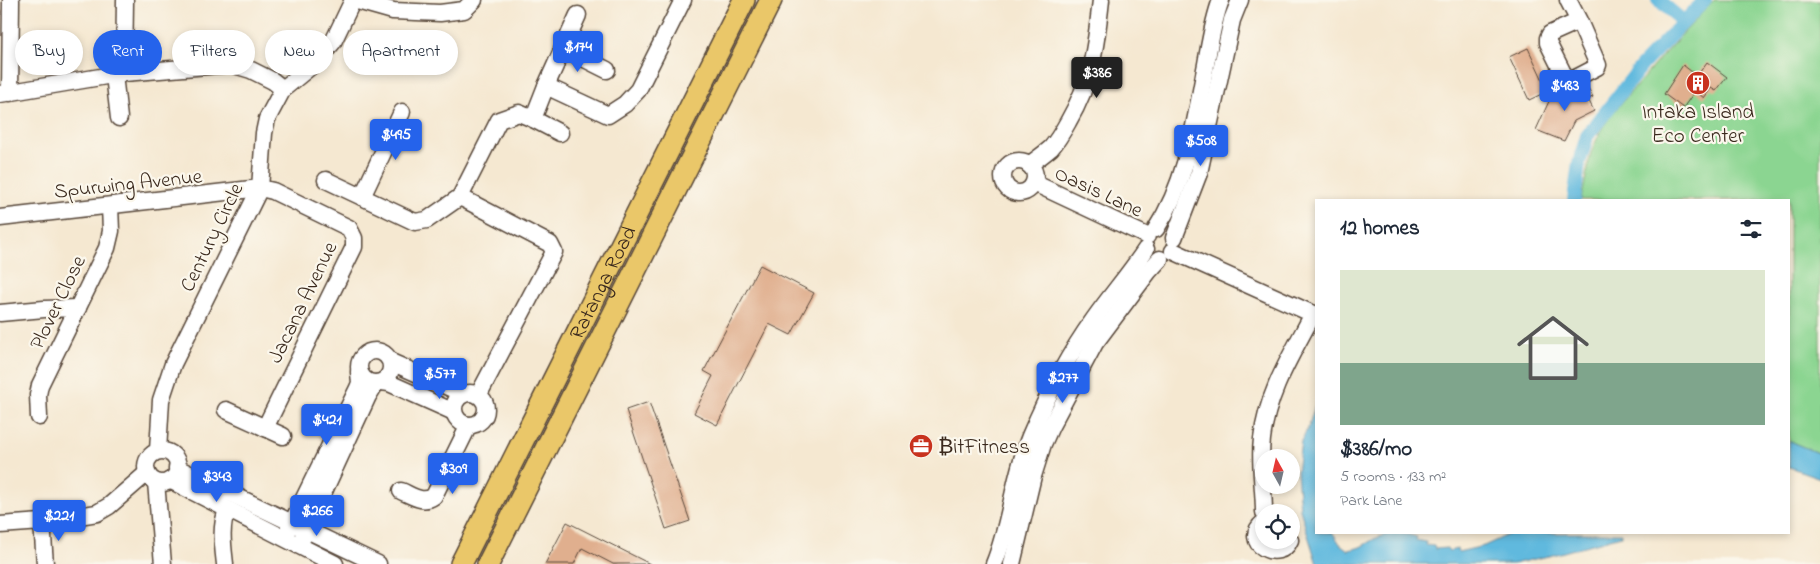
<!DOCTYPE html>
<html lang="en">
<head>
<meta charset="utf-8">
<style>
  body { margin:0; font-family:"Indie Flower",sans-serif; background:#f2f2f3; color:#1f2937; height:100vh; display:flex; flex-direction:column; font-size:19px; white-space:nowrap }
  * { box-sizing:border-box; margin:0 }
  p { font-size:16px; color:#747a83 }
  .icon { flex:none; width:28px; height:28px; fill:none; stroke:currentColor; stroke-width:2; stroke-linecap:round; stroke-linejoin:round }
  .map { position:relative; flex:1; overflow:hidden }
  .details { position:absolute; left:1315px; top:199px; width:475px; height:335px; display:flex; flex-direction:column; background:#fff; border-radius:0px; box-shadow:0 2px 8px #0003 }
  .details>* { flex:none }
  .top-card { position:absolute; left:15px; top:30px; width:475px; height:45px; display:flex; gap:10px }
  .needle { width:32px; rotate:352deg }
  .buttons { position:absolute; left:1255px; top:449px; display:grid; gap:10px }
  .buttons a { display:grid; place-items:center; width:45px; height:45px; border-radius:50%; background:#fff; box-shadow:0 2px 8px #0003; font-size:25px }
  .price { position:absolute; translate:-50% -42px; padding:0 11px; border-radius:5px; background:#2563eb; color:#fff; font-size:16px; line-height:32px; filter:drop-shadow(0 1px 2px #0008) }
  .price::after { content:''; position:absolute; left:50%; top:30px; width:15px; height:11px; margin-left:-8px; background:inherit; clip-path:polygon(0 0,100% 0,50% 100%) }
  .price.active { background:#222; color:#fff }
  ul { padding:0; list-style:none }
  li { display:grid; align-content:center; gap:10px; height:265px; padding:0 25px }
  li+li { border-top:1px solid #e0e1e3 }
  li span { display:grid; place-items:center; height:155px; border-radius:0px; color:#555 }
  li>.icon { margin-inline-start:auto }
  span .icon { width:90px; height:90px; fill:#fffc; stroke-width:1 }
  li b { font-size:21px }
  h2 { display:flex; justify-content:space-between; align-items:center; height:60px; padding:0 25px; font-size:21px }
  .tag { padding:0 18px; border-radius:22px; background:#fff; box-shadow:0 2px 8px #0003; font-size:18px; line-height:45px }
  .tag.active { background:#2563eb; color:#fff }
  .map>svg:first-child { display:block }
  .green { fill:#8bd591; stroke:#638058 }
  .water { fill:#60b9de; stroke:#4e727e }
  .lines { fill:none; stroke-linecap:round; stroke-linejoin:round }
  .canal { stroke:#60b9de; stroke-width:14 }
  .building { fill:#e0af8e }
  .minor-casing { stroke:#574639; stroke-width:19 }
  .major-casing { stroke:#574639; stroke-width:24 }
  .minor { stroke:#fff; stroke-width:16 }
  .major { stroke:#eac769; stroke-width:21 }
  .labels { text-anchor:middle; stroke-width:4.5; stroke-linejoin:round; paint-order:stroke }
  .poi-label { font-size:21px; fill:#3b2a1e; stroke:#fbf7ec }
  .street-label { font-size:21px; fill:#3b2a1e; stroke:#fbf7ec }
</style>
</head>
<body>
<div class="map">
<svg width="1820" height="564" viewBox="0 0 1820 564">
  <rect width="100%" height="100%" fill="#fbf7ec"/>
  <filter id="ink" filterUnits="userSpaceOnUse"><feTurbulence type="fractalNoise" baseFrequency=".02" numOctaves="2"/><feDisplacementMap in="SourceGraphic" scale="10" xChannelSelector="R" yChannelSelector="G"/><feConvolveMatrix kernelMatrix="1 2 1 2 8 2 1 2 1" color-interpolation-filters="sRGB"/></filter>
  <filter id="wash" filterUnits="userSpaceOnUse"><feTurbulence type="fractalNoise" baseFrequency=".0096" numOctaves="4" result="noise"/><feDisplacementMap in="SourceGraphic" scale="20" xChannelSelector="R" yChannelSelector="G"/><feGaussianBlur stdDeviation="1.12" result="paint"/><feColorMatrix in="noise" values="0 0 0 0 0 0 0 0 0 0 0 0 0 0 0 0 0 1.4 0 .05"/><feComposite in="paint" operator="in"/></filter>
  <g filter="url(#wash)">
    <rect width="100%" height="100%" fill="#f5e8d1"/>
    <path class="green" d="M1714 0H1820V454L1789 441V200H1581L1591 152 1601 130 1612 114 1662 56Z"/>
    <g class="water">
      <path d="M1316 401V532L1333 533 1340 544 1348 550C1362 548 1363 545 1374 539 1389 532 1402 532 1417 537L1416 540 1427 542 1426 545 1434 546 1435 549 1447 548 1449 551 1457 549 1458 552 1484 546 1512 533H1621V536L1553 555 1513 564H1317L1300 510 1297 472 1301 441 1309 426Z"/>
      <path d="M1789 441 1820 454V478L1789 467Z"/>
    </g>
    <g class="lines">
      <g class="canal">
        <path d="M1658 0 1683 21"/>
        <path d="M1574 200 1579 163 1587 136 1643 64 1705 0"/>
      </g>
    </g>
    <g id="blocks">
      <g class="building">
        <path d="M1528 48 1548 91 1529 100 1509 57Z"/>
        <path d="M1707 62 1727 77 1716 91 1711 88 1704 98 1695 91 1683 108 1664 94 1683 65 1697 76Z"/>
        <path d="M1586 84 1593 97 1588 99 1594 111 1574 121 1564 141 1536 130 1550 99Z"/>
        <path d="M760 265 814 293 791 335 769 324 717 425 694 413 713 376 704 371Z"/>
        <path d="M649 402 690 521 666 529 626 410Z"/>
        <path d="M567 522 650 564H613L582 548 574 564H545Z"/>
      </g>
    </g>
  </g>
  <g filter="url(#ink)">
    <use href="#blocks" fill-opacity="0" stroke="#574639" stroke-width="1"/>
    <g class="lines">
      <g class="minor-casing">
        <g id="minor">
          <path d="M354 0 393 11 440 13 464 10 474 0"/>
          <path d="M1568 0 1579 21 1598 65 1597 67 1570 81 1566 79 1548 43V38L1550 34 1579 21"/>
          <path d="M563 48 607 70"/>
          <path d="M124 73 125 0"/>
          <path d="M114 75 119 118"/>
          <path d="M546 86 578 15"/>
          <path d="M10 93 11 0"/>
          <path d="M0 94 124 73 231 64 251 70 273 81 283 89"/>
          <path d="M533 119 560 133"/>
          <circle cx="1019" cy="177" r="16"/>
          <path d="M1029 165C1037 159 1044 154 1051 148 1058 140 1063 131 1068 122 1092 81 1096 46 1101 0"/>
          <path d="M326 180 415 222 427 220 460 197"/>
          <path d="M1034 183 1147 236"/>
          <path d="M362 197 402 112"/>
          <path d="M0 218 260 188 273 191 349 228 354 238V247L265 428"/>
          <path d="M1156 229C1188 180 1195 120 1206 64 1210 42 1213 21 1221 0"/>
          <path d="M1174 238 1199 173 1232 20 1240 0"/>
          <path d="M1173 251 1313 314C1292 354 1267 393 1262 439 1259 463 1264 488 1264 512"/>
          <path d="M0 313 44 309 78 308"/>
          <circle cx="375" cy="367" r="16"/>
          <path d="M391 362 464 394"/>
          <path d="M382 382 389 383 454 412"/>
          <circle cx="470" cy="409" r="16"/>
          <path d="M479 394 554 252 550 244 460 197 499 120 519 113 533 119 546 86 608 115 625 104 638 90 683 0"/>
          <path d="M226 410 283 436"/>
          <path d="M39 417 38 395 40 385 107 248 111 231 110 206"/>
          <path d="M158 451 161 400 173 364 260 188 264 133 267 119 283 89 315 63 333 42 353 0"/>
          <circle cx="162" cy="467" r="16"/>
          <path d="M177 468 378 564"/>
          <path d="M170 480 335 564"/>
          <path d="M156 482 163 564"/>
          <path d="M401 491C413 496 423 504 434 496L469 425"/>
          <path d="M42 522 45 564"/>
          <path d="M1264 522C1239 543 1280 564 1290 540"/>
          <path d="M0 525 42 522 97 513 109 506 147 473"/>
          <path d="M288 531 358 388 360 383 359 372"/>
          <path d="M302 539 368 396 376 383"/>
          <path d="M225 564C223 546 220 527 227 510"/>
          <path d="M994 564C1011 523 1013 477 1030 436 1047 396 1068 355 1094 319 1111 295 1130 273 1146 249"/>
          <path d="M1012 564 1033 476 1043 444 1051 426 1095 343 1149 271 1160 259"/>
        </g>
      </g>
      <g class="major-casing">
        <g id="major">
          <path id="s1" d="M461 564 744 0"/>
          <path d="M488 564 771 0"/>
        </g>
      </g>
      <use href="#minor" class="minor"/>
      <use href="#major" class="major"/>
    </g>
  </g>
  <defs>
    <g id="building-disc" transform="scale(1.25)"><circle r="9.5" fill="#c8321e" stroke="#fbf7ec"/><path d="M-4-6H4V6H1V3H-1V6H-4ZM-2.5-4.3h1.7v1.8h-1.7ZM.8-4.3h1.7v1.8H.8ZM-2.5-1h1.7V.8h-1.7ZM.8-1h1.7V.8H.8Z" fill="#fff"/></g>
    <g id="office-disc" transform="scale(1.25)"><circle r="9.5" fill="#c8321e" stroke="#fbf7ec"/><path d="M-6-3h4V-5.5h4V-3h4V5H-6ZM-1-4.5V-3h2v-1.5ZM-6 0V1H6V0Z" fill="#fff"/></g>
  </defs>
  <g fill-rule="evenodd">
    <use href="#building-disc" x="1698" y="83"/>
    <use href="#office-disc" x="921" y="446"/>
  </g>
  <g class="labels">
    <g class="poi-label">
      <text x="1698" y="118">Intaka Island<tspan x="1698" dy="24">Eco Center</tspan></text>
      <text x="938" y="453" text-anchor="start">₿itFitness</text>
    </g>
    <g class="street-label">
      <text transform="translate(128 183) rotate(-6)" y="7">Spurwing Avenue</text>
      <text transform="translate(1099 191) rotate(25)" y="7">Oasis Lane</text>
      <text transform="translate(211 237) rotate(-64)" y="7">Century Circle</text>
      <text dy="7" stroke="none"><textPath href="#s1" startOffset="315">Ratanga Road</textPath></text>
      <text transform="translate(57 302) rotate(-64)" y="7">Plover Close</text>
      <text transform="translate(302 302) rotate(-64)" y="7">Jacana Avenue</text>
    </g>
  </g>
</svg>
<div class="buttons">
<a><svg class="needle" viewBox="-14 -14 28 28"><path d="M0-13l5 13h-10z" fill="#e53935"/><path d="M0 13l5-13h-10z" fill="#747a83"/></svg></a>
<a><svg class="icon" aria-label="locate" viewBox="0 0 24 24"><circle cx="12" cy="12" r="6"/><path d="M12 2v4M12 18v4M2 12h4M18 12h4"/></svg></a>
</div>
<b class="price" style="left:578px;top:73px">$174</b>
<b class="price active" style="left:1097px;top:99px">$386</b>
<b class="price" style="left:1565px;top:112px">$483</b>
<b class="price" style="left:396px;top:161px">$495</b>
<b class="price" style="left:1201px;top:167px">$508</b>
<b class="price" style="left:440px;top:400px">$577</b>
<b class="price" style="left:1063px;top:404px">$277</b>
<b class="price" style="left:327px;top:446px">$421</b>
<b class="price" style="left:453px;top:495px">$309</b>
<b class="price" style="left:217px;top:503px">$343</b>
<b class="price" style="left:317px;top:537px">$266</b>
<b class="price" style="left:59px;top:542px">$221</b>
<div class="top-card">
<a class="tag">Buy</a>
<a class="tag active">Rent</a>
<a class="tag">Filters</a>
<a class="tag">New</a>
<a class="tag">Apartment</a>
</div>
<section class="details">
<h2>12 homes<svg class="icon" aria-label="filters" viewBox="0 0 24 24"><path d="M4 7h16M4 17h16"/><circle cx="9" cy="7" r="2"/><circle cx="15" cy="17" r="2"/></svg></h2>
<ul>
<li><span style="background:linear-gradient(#dfe7d0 60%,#7fa58c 0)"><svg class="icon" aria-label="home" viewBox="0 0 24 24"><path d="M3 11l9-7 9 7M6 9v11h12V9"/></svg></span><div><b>$386/mo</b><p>5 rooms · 133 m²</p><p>Park Lane</p></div></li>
</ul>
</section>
</div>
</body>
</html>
